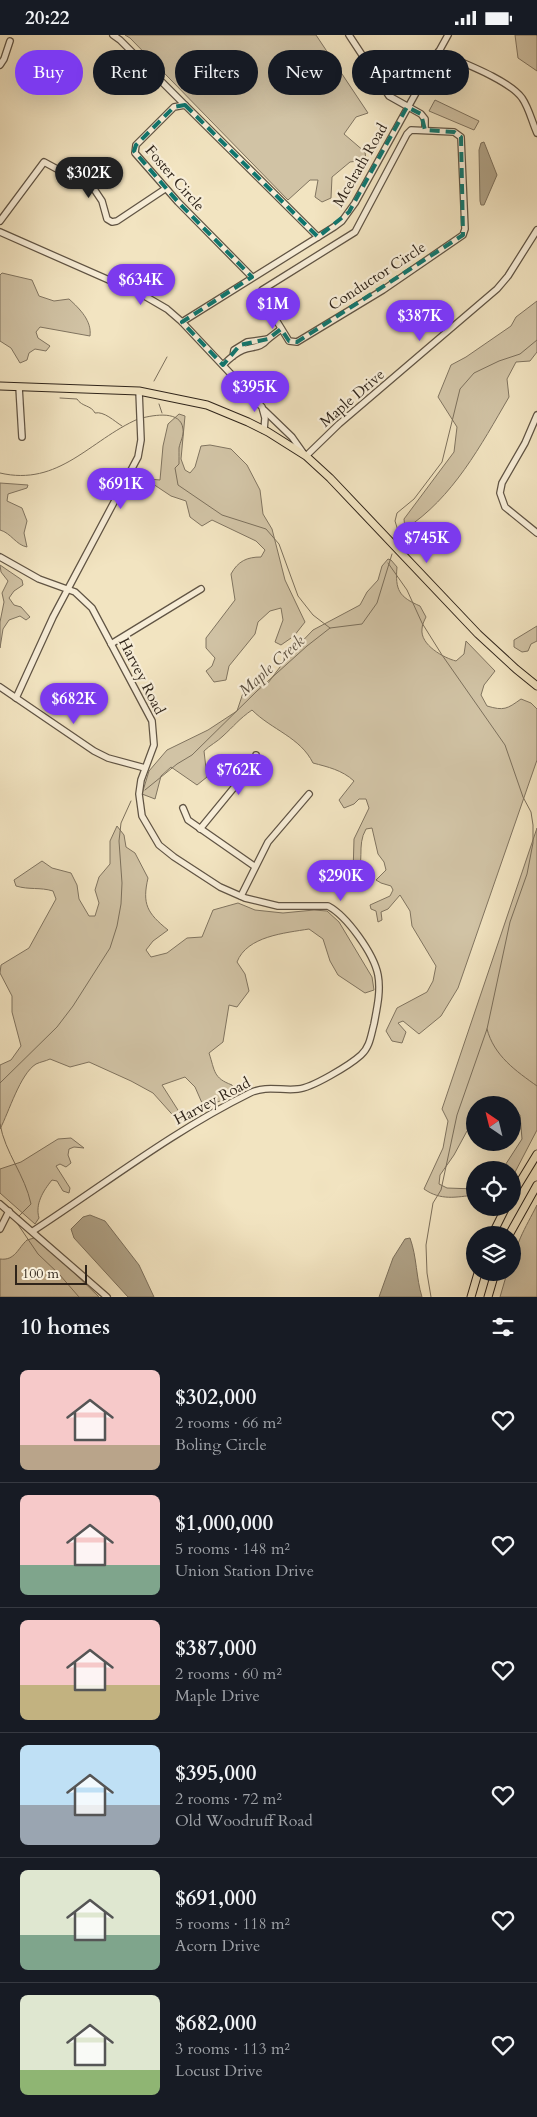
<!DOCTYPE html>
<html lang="en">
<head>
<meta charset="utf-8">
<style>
  body { margin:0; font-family:Cardo,serif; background:#242831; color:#f1f3f6; height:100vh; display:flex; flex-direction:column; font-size:19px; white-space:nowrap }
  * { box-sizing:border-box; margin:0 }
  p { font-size:16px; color:#9ea1a6 }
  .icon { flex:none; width:28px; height:28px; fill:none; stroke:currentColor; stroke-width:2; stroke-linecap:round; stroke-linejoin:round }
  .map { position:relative; height:1262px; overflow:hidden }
  .details { display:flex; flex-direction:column; background:#171b24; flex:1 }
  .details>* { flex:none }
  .top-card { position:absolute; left:15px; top:15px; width:508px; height:45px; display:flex; gap:10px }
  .needle { width:32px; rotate:325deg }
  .fabs { position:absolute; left:466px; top:1061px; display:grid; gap:10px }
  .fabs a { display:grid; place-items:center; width:55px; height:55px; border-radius:50%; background:#171b24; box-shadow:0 5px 20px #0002; font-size:25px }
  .scale { position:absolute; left:15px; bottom:12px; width:72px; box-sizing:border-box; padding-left:5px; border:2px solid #2f241a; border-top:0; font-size:14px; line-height:18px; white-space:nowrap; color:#2f241a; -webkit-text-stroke:4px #f7edd7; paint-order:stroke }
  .price { position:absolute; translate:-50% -42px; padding:0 11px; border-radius:18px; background:#7c3aed; color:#fff; font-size:16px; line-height:32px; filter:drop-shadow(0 1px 2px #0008) }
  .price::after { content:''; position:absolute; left:50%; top:30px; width:15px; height:11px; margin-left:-8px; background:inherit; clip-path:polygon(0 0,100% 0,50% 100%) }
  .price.selected { background:#222; color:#fff }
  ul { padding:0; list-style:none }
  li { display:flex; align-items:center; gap:15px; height:125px; padding:0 20px }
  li+li { border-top:1px solid #363941 }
  li span { display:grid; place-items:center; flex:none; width:140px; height:100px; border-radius:8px; color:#555 }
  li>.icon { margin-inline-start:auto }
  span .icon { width:60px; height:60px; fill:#fffc; stroke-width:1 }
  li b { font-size:21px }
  h2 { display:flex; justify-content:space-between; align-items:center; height:60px; padding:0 20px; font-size:21px }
  .pill { padding:0 18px; border-radius:22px; background:#171b24; box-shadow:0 5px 20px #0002; font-size:18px; line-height:45px }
  .pill.selected { background:#7c3aed; color:#fff }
  .status { display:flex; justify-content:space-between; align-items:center; height:35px; padding:0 25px; background:#171b24; direction:ltr }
  .status svg { height:14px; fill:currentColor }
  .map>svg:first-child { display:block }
  .green { fill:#d1c3a5; stroke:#807460 }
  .water { fill:#b0a388; stroke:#7c705c }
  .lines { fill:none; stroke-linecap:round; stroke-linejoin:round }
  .stream { stroke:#7c705c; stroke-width:1 }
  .minor-casing { stroke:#605444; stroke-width:8 }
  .major-casing { stroke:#2f241a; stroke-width:9 }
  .minor { stroke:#f7edd7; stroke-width:5.5 }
  .major { stroke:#f2e4c1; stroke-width:7 }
  .marked { fill:none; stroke:#0f766e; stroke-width:4; stroke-dasharray:10 6; stroke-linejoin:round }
  .labels { text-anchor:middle; stroke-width:4.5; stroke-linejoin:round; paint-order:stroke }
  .street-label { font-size:15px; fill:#2f241a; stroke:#f7edd7 }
  .water-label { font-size:16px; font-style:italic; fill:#5c5040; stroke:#f7edd7 }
</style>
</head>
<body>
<div class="status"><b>20:22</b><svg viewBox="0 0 49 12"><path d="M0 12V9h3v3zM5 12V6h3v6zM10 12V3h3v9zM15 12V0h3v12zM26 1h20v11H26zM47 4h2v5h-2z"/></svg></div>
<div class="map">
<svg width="537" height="1262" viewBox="0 0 537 1262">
  <rect width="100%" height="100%" fill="#f2e4c1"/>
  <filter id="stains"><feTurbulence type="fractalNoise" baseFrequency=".004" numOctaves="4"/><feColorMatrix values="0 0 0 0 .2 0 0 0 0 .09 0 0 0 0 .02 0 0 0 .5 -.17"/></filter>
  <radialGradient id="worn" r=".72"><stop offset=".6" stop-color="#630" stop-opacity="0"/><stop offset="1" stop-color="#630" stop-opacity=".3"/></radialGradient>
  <g class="green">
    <path d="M125 0H316L368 78 356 82 344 99 365 117 366 125 350 127 332 142 331 163 322 167 315 162 318 145H310L288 165 130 3Z"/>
    <path d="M515 0H537V36L518 23Z"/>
    <path d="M435 65 479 86 474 95 429 76Z"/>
    <path d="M2 238 32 245 39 261 54 266 69 264C80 274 92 286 90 301L40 292 36 297 38 303 50 311 46 316 35 314 29 318 27 325 20 328 11 313 0 306V240Z"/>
    <path d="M537 266V317L530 326 516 327 507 344 509 362C481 410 453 463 405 494L404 484 454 417 457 392 438 362 451 330 466 322 511 291 516 282Z"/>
    <path d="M179 379 185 381 181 424 185 435 190 438 195 432 201 411 210 410 231 414 247 430 260 455 263 479 272 494 285 545 305 587 294 601 281 610 275 607 283 585 281 573 270 576 258 587 255 599 229 631 226 645 214 647 206 636 212 631 215 623 206 613V603L235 565 231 539C238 526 247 522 261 522L265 515 256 506 212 485 202 491 190 482 186 466 171 461 135 437 138 433 149 444 160 445 163 411 168 389Z"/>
    <path d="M0 448 28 450 27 453 8 459 7 466 22 473 27 486 24 498 27 512C16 510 11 498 0 495Z"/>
    <path d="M388 524 391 525 397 532C395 555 399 562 420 571L426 582C424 586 422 590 422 594 420 610 444 623 456 626L464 619 466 606 495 636 484 650 481 660 487 671C504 676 507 674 521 664L531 668 537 674V725L458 953 441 981 419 999 403 986 398 988 406 997 402 1008 392 1006 386 996 397 973 427 957 433 946 436 931 412 891 410 876 400 860 388 874 381 877 382 885 378 887 376 876 371 874 370 870 390 861 393 855 391 851 381 848 376 845 386 835 384 827 378 819 372 793 366 794C356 811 366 828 355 844L353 839 354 804 369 773 366 764H359L354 769 344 773 339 765 354 746C342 735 328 732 313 728 300 702 272 695 252 675 239 684 234 691 223 701 217 707 210 710 204 716L207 742 197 750 171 732 161 741 155 764 142 759 149 736 167 715 208 695 237 676 243 658 268 648 289 620 313 595 360 570 367 557 378 545 382 531Z"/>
    <path d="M0 530 22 545 23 550 14 556 9 563 14 570 21 572 30 582 26 585 20 581 9 585 3 594 0 613V587L4 567 2 558 8 546 1 537Z"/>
    <path d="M537 591V606L531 609 528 616 522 617 514 612V605Z"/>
    <path d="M117 791 124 800 126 812 135 818 148 843C142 869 147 878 168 895L153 906 146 915 151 922 167 918 187 903 202 902 213 875 238 868 255 875 283 878 314 875 327 876 339 887 372 942 374 955 365 958 338 940 330 926 323 904 309 894C285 898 247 901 237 927L245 939 249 956 237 972 229 970 223 1007 209 1018C215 1036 213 1043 232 1050L235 1057C225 1065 215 1070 202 1068L195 1052 185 1042 162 1050 183 1083 179 1087 153 1058 131 1046 89 1027 70 1032 50 1024C46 1026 40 1027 36 1029 20 1039 9 1077 0 1094V1030L11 1025 21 1011 12 977V961L0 938 1 930 29 913 56 864 53 856C40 852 29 855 16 851L14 845 42 826 52 833 71 838 77 850 79 864 89 881H95L99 868 95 855 99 842 110 829V806Z"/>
    <path d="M537 793V1095L513 1141 512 1135H502L522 1104 520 1080 513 1076 512 1070H475V1089L467 1096 454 1120 440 1140 439 1149 447 1153 475 1154V1160C456 1162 441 1166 424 1154L443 1113 448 1086 442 1074Z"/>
    <path d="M71 1103 84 1113 74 1112 69 1114 68 1120 71 1128 66 1132 60 1129 56 1131 70 1153 69 1158 63 1156 57 1146 52 1145C43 1156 35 1169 39 1183L35 1189 0 1158V1134L21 1127 58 1104Z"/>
    <path d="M537 1170V1262H500L507 1238H512C512 1213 526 1192 537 1170Z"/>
    <path d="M34 1203 62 1226 99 1262H0V1224C15 1226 18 1213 27 1205Z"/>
  </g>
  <g class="water">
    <path d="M484 107 497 140 484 170H481L480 166 479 115 481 108Z"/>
    <path d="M90 1180 105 1186 139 1230 154 1262H128L74 1203 71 1194 83 1182Z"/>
    <path d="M410 1203C417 1222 416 1243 422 1262H379L393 1223 405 1204Z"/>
  </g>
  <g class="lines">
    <g class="stream">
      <path d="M536 0 537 1"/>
      <path d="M154 346 167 322"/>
      <path d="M60 363 77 364C82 372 91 370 95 378 104 376 114 386 122 391"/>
      <path d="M159 369 162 378"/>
      <path d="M142 383C154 380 181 375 183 394 184 401 180 407 179 413 179 419 179 424 179 429L175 433 178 450 222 480 266 494 279 509 298 561 313 580 330 593"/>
      <path d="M0 438C59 452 90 405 138 384"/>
      <path d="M399 499 395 486 397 478 414 464 442 427 460 354 474 338 499 326 520 319 537 305"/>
      <path d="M388 528 407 555 422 588 442 620 505 710 523 762 531 777 533 790V808L527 839 510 887 487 994 457 1080 441 1155 433 1168 426 1210 427 1238 431 1262"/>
      <path d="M145 755 177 729 192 720 257 656 307 611 330 593 362 589 377 568 392 519"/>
      <path d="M487 994C494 1021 516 1036 537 1051"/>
      <path d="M0 1048 57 992 73 971 110 913 117 891 121 869 122 848 119 806 121 788 131 766"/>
      <path d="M0 1089C5 1118 25 1140 31 1169L19 1181"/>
      <path d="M17 1188 38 1219 59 1239 79 1262"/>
    </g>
    <g class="minor-casing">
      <g id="minor">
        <path d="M113 0 120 5 185 70"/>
        <path d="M349 0 389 61 421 79 425 84V95"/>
        <path d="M438 17C460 27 508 44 522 63 529 73 532 87 537 98"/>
        <path d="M0 30 4 24 10 6"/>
        <path d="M411 95 454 97 461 102 465 194 463 200 383 255 297 307 289 306 262 262V255L355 197 407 99Z"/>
        <path d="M0 186 44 127 94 154 102 166 107 184 112 187 117 186 165 154"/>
        <path d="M0 197 143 260 167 274 182 287 262 372 265 383 264 395"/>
        <path d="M252 242 178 167 135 118 136 110 174 72 185 70 318 202"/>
        <path d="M182 287 334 192 342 186 355 168 448 0"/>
        <path d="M268 304 281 294"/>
        <path d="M223 330C229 324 235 318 243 315 253 311 260 314 268 304L247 307 234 315 233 321"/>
        <path d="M19 352 22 402"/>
        <path d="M264 375 292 402 304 419"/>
        <path d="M537 380 525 408 502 448 500 458 505 472 537 498"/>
        <path d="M306 421 339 389 497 254 508 241 537 195"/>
        <path d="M0 522 39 544 75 557 92 573 152 686 154 710 141 745 139 759 142 781 159 810 174 822 220 852 245 863 278 871H328C347 881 374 919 378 940 381 956 377 973 374 989 371 1000 370 1012 361 1020 350 1030 312 1053 298 1054 282 1056 266 1050 250 1058 173 1096 105 1149 33 1196"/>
        <path d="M111 609 201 554"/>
        <path d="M0 652 94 716 108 723 145 733"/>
        <path d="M16 663 53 582 138 422 141 405 139 356"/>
        <path d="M183 773 188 785 254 831"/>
        <path d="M200 794 255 727 256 720"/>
        <path d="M241 861 268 807 309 759"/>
        <path d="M0 1169 107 1262"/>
        <path d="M0 1194 9 1176"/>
      </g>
    </g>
    <g class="major-casing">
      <g id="major">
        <path d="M0 351 139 356 207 370 248 387 268 397 306 421 330 443 478 599 516 634 537 651"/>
        <path d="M512 1160 537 1119"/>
        <path d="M492 1200 506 1172"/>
        <path d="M509 1200 537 1150"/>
        <path d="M471 1262 478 1238"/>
        <path d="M488 1262 495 1238"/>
      </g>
    </g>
    <use href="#minor" class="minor"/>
    <use href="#major" class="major"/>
  </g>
  <path class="marked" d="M185 70 318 202 349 177 407 72 421 79 425 95 454 97 461 102 463 200 297 307 289 306 281 294 268 304 240 310 223 330 182 287 252 242 178 167 134 116 136 110 174 72Z"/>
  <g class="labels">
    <g class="street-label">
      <text transform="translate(360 130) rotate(-60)" y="5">Mcelrath Road</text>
      <text transform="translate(175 143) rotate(49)" y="5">Foster Circle</text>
      <text transform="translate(377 241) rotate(-33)" y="5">Conductor Circle</text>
      <text transform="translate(352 363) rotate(-41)" y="5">Maple Drive</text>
      <text transform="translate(142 641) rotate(63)" y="5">Harvey Road</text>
      <text transform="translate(212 1066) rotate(-28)" y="5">Harvey Road</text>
    </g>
    <g class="water-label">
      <text transform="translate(271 630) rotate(-42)" y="6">Maple Creek</text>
    </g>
  </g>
  <rect width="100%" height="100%" filter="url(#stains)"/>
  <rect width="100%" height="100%" fill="url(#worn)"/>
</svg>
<div class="fabs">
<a><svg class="needle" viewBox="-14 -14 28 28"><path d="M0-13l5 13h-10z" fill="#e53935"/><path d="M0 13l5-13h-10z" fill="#9ea1a6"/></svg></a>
<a><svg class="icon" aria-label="locate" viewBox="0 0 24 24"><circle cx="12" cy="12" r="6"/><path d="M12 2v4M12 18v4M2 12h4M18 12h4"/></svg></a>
<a><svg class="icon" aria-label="layers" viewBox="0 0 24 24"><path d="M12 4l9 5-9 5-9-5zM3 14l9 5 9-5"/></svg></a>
</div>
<div class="scale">100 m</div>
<b class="price selected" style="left:89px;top:164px">$302K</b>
<b class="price" style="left:141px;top:271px">$634K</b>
<b class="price" style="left:273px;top:295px">$1M</b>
<b class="price" style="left:420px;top:307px">$387K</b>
<b class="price" style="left:255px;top:378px">$395K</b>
<b class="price" style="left:121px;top:475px">$691K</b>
<b class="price" style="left:427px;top:529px">$745K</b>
<b class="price" style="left:74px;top:690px">$682K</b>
<b class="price" style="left:239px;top:761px">$762K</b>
<b class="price" style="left:341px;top:867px">$290K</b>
<div class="top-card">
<a class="pill selected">Buy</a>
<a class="pill">Rent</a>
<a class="pill">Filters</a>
<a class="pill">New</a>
<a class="pill">Apartment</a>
</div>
</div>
<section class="details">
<h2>10 homes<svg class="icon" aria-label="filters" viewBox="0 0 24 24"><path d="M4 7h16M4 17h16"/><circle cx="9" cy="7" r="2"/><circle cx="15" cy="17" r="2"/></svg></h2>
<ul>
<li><span style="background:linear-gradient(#f6c9c9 75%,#b9a48a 0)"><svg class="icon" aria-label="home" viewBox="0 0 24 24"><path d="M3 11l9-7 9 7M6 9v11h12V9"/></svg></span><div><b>$302,000</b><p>2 rooms · 66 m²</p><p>Boling Circle</p></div><svg class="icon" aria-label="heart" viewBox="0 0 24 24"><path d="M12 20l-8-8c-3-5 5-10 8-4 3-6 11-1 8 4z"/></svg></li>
<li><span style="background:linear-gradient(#f6c9c9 70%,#7fa58c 0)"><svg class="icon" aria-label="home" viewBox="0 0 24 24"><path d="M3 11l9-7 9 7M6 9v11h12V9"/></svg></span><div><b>$1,000,000</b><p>5 rooms · 148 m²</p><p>Union Station Drive</p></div><svg class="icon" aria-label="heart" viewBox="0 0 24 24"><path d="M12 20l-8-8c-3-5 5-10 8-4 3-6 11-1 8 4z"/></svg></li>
<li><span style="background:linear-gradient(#f6c9c9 65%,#c2b280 0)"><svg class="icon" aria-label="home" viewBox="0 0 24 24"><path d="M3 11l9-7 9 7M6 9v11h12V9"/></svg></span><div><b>$387,000</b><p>2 rooms · 60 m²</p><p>Maple Drive</p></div><svg class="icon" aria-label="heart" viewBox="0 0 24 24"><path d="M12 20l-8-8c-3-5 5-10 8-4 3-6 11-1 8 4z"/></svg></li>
<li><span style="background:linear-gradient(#bfe0f5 60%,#9aa5b1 0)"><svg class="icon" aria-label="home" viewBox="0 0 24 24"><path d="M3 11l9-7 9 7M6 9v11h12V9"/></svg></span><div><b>$395,000</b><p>2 rooms · 72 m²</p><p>Old Woodruff Road</p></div><svg class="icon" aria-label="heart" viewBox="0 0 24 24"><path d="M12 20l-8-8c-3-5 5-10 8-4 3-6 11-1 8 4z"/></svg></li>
<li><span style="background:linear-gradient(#dfe7d0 65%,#7fa58c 0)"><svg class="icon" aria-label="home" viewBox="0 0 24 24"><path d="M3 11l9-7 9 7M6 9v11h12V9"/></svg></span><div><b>$691,000</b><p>5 rooms · 118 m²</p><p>Acorn Drive</p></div><svg class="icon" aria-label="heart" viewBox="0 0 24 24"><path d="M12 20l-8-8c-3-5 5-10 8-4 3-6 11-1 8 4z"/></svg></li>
<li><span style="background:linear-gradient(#dfe7d0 75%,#8fb573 0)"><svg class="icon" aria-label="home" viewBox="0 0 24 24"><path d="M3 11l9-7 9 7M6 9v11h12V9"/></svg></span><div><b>$682,000</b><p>3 rooms · 113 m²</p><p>Locust Drive</p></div><svg class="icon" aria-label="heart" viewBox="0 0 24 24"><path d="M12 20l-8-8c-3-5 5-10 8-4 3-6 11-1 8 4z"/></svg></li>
</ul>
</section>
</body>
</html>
